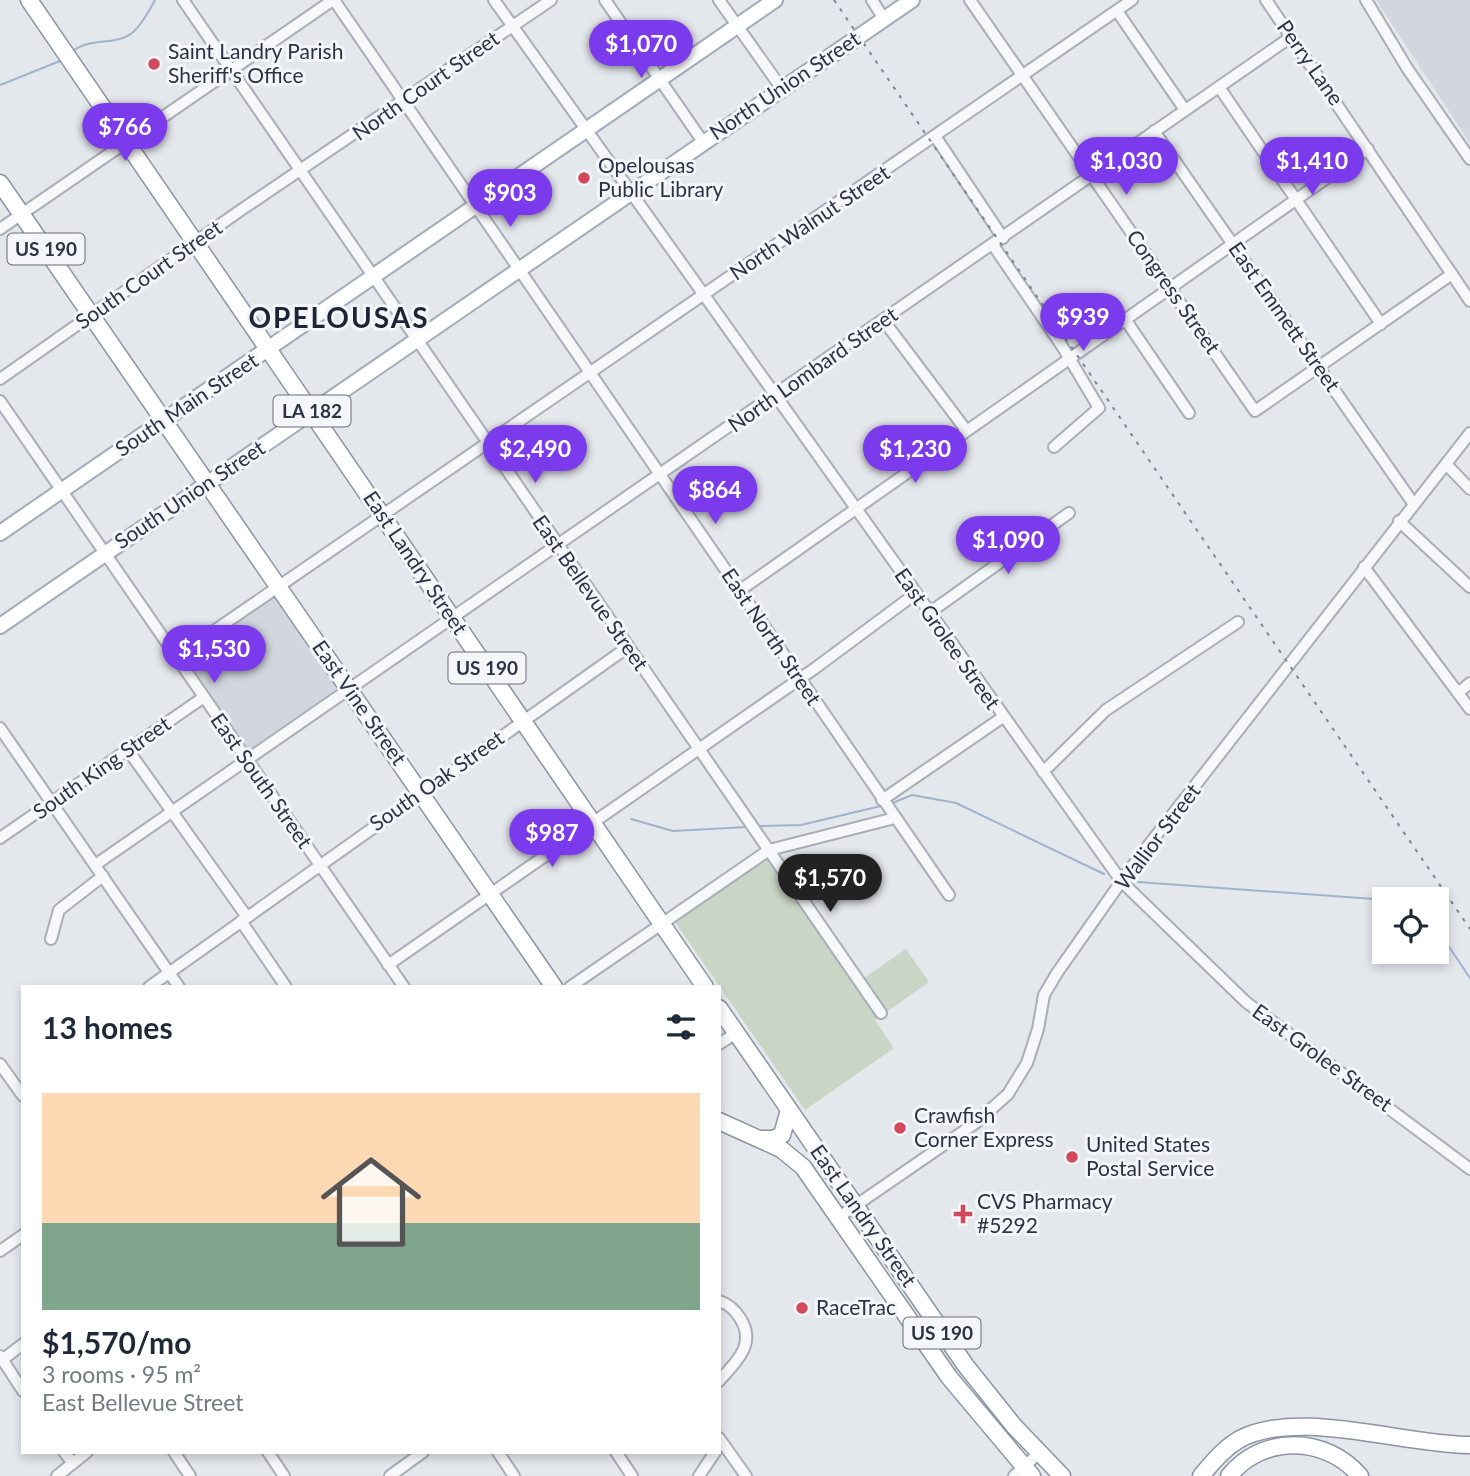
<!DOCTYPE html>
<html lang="en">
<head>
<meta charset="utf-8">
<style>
  body { margin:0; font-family:Lato,sans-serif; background:#f6f6f7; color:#1f2937; height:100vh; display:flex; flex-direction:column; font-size:26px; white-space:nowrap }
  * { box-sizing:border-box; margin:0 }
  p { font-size:23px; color:#747a83 }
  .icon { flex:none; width:38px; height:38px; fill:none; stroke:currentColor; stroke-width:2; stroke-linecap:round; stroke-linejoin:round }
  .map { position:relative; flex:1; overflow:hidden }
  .details { position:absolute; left:21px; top:985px; width:700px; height:469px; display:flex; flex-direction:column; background:#fff; border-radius:0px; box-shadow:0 4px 10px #0003 }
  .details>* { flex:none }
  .tools { position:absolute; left:1372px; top:887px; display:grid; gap:14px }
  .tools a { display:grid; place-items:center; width:77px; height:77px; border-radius:0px; background:#fff; box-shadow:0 4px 10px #0003; font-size:35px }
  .price { position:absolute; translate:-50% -60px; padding:0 16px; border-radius:24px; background:#7c3aed; color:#fff; font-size:23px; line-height:46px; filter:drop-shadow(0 2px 4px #0008) }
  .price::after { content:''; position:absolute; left:50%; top:42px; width:21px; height:16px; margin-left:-10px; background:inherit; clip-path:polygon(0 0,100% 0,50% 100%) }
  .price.selected { background:#222; color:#fff }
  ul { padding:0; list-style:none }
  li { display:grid; align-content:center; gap:14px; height:371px; padding:0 21px }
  li span { display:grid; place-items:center; height:217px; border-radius:0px; color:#555 }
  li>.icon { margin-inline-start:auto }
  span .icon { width:126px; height:126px; fill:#fffc; stroke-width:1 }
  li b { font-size:30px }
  h2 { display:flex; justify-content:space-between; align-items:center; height:84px; padding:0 21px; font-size:30px }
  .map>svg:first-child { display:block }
  .built { fill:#d2d6de }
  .green { fill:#c9d6c5 }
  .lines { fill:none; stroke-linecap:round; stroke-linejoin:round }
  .stream { stroke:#9fb4cc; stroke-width:2 }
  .minor-casing { stroke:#a9aeb7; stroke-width:14 }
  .major-casing { stroke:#a3abb8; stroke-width:18 }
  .highway-casing { stroke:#8b94a3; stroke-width:19 }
  .minor { stroke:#f7f8fa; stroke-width:10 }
  .major { stroke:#fff; stroke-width:14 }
  .highway { stroke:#fff; stroke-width:16 }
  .rail { stroke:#7d8696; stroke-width:2; stroke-dasharray:3.5 7; stroke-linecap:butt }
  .poi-dot { fill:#d1495b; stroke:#f4f6f9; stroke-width:2.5 }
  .labels { text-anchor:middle; stroke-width:6; stroke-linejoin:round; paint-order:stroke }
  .shield { fill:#f4f6f9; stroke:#676e7b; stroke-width:2 }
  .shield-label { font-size:19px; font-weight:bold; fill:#2b3445 }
  .poi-label { font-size:21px; fill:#2b3445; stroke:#f4f6f9; text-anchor:start }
  .street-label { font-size:21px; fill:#2b3445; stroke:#f4f6f9 }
  .district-label { font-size:28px; font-weight:bold; letter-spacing:2px; fill:#1d2536; stroke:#f4f6f9 }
</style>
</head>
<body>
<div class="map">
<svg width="1470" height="1476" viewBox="0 0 1470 1476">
  <rect width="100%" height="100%" fill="#e4e7ec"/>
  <g class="built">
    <path d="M1376 0H1470V143Z"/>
    <path d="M277 593 342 687 248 751 183 658Z"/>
  </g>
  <path class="green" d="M766 859 854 985 906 949 929 982 875 1020 894 1048 805 1110 675 922Z"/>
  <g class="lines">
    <g class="stream">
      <path d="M73 51C91 37 116 46 132 33 142 25 149 11 155 0"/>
      <path d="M0 85 60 61"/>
      <path d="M890 804 912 795 956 803 1104 874"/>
      <path d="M631 819 673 831 747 827"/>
      <path d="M760 826 801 825 881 806"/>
      <path d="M1138 882 1388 900"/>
      <path d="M1437 929 1470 978"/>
    </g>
    <g class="minor-casing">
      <g id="minor">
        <path d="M183 0 881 1013"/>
        <path d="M334 0 949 895"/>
        <path d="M494 0 1122 882 1246 1002 1470 1169"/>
        <path d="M605 0 703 142"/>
        <path d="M719 0 782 89"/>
        <path d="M872 0 884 19"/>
        <path d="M970 0 1255 411 1452 274"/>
        <path d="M1266 0 1470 301"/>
        <path d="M1366 0 1407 68 1470 159"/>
        <path d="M1117 11 1185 110"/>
        <path d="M1219 87 1381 324"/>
        <path d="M1154 131 1413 503"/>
        <path d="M935 136 1003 238"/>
        <path d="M0 229 333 0"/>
        <path d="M993 245 1062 346 1099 408 1054 447"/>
        <path d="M1125 319 1189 413"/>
        <path d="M884 321 966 430"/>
        <path d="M0 379 241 210 551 0"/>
        <path d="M0 401 404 987"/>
        <path d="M1446 464 1470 489"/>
        <path d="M1399 521 1470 587"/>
        <path d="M1364 567 1470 709"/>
        <path d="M739 591 1368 149"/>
        <path d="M929 613 1069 513"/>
        <path d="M176 657 1132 0"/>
        <path d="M1458 693 1470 683"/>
        <path d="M0 728 179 987"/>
        <path d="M128 750 247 917"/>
        <path d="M1043 772 1106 710 1238 622"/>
        <path d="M882 800 1003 717"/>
        <path d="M0 838 204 697"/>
        <path d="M95 865 1291 37"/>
        <path d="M241 921 286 987"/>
        <path d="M51 939 59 910 103 876"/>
        <path d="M388 965 814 669 915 594"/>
        <path d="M149 987 628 647"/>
        <path d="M570 987 769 850 895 818"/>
        <path d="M719 1044 736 1033"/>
        <path d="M0 1064 23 1096"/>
        <path d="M839 1217 977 1122 1008 1094 1027 1063 1038 1029 1044 995 1057 973 1130 869 1470 433"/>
        <path d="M0 1251 23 1235"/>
        <path d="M719 1301C729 1304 735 1310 740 1318 757 1344 736 1362 719 1381"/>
        <path d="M0 1356 23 1391"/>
        <path d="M2 1360 23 1344"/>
        <path d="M719 1438 746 1476"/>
        <path d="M64 1452 73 1463"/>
        <path d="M174 1452 190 1476"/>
        <path d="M268 1452 284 1476"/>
        <path d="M498 1452 514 1476"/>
        <path d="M616 1452 632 1476"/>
        <path d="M57 1476 87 1452"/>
        <path d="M390 1476 423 1452"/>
        <path d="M699 1476 715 1452"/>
        <path d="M1014 1476 1039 1453"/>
      </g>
    </g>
    <g class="major-casing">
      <g id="major">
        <path d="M0 533 775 0"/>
        <path d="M0 626 912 0"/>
      </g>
    </g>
    <g class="highway-casing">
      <g id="highway">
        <path d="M29 0 705 987"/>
        <path d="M0 183 554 987"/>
        <path d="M719 1008 966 1366 1014 1426 1062 1476"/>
        <path d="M719 1121 781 1149 803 1167 949 1377 1032 1476"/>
        <path d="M762 1139H773L782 1135 789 1110"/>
        <path d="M1201 1476C1213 1462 1224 1448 1240 1439 1299 1408 1403 1445 1470 1445"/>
        <path d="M1229 1476C1263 1434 1326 1436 1360 1476"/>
      </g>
    </g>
    <use href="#minor" class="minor"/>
    <use href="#major" class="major"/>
    <use href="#highway" class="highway"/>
    <path class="rail" d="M834 0 1470 929"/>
  </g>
  <g class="poi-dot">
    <circle cx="154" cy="64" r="7"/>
    <circle cx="584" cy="178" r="7"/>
    <circle cx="900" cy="1128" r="7"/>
    <circle cx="1072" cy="1157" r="7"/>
    <path d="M959.5 1203.5h7v7h7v7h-7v7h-7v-7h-7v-7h7z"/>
    <circle cx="802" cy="1308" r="7"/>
  </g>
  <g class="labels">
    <g class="shield">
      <rect x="7.5" y="233.5" width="77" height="31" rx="5"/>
      <rect x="273.5" y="395.5" width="77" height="31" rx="5"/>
      <rect x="448.5" y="652.5" width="77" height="31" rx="5"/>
      <rect x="903.5" y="1317.5" width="77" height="31" rx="5"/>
    </g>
    <g class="shield-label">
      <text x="46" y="256">US 190</text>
      <text x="312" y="418">LA 182</text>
      <text x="487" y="675">US 190</text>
      <text x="942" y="1340">US 190</text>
    </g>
    <g class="poi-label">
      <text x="168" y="59">Saint Landry Parish<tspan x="168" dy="24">Sheriff's Office</tspan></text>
      <text x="598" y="173">Opelousas<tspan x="598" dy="24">Public Library</tspan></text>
      <text x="914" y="1123">Crawfish<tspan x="914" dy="24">Corner Express</tspan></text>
      <text x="1086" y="1152">United States<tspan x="1086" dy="24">Postal Service</tspan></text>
      <text x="977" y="1209">CVS Pharmacy<tspan x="977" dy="24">#5292</tspan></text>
      <text x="816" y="1315">RaceTrac</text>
    </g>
    <g class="street-label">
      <text transform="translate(1310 63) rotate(55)" y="7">Perry Lane</text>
      <text transform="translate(426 86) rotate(-35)" y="7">North Court Street</text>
      <text transform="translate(785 86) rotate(-34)" y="7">North Union Street</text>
      <text transform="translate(810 223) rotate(-34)" y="7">North Walnut Street</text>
      <text transform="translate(149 275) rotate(-35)" y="7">South Court Street</text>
      <text transform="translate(1173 292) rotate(55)" y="7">Congress Street</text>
      <text transform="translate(1284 317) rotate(55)" y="7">East Emmett Street</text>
      <text transform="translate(813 370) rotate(-35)" y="7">North Lombard Street</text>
      <text transform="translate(187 405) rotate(-34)" y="7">South Main Street</text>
      <text transform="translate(190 495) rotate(-34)" y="7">South Union Street</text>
      <text transform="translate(415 563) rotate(56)" y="7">East Landry Street</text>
      <text transform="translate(590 593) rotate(55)" y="7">East Bellevue Street</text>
      <text transform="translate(771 637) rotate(56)" y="7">East North Street</text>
      <text transform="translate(947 639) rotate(55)" y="7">East Grolee Street</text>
      <text transform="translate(359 703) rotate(55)" y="7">East Vine Street</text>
      <text transform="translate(102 768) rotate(-35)" y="7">South King Street</text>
      <text transform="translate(261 781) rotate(55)" y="7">East South Street</text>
      <text transform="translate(437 781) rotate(-35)" y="7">South Oak Street</text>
      <text transform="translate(1158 837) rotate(-53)" y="7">Wallior Street</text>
      <text transform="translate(1322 1058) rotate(36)" y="7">East Grolee Street</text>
      <text transform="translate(863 1216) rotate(55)" y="7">East Landry Street</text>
    </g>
    <g class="district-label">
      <text x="339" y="328">OPELOUSAS</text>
    </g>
  </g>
</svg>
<div class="tools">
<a><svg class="icon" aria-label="locate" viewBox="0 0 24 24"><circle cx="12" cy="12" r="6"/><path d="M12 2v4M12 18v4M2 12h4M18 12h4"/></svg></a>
</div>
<b class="price" style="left:641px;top:80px">$1,070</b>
<b class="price" style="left:125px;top:163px">$766</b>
<b class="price" style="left:1126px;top:197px">$1,030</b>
<b class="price" style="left:1312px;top:197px">$1,410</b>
<b class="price" style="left:510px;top:229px">$903</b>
<b class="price" style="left:1083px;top:353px">$939</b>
<b class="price" style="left:535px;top:485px">$2,490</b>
<b class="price" style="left:915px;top:485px">$1,230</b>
<b class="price" style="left:715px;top:526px">$864</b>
<b class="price" style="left:1008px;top:576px">$1,090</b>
<b class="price" style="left:214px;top:685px">$1,530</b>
<b class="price" style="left:552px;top:869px">$987</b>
<b class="price selected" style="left:830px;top:914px">$1,570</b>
<section class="details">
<h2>13 homes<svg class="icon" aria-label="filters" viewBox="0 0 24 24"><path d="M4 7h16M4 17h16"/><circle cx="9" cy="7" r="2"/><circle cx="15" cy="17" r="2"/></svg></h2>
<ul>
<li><span style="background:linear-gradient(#ffd9b3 60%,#7fa58c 0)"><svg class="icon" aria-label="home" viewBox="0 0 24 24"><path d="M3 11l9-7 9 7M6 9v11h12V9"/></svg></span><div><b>$1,570/mo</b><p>3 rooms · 95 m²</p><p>East Bellevue Street</p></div></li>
</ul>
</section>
</div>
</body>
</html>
